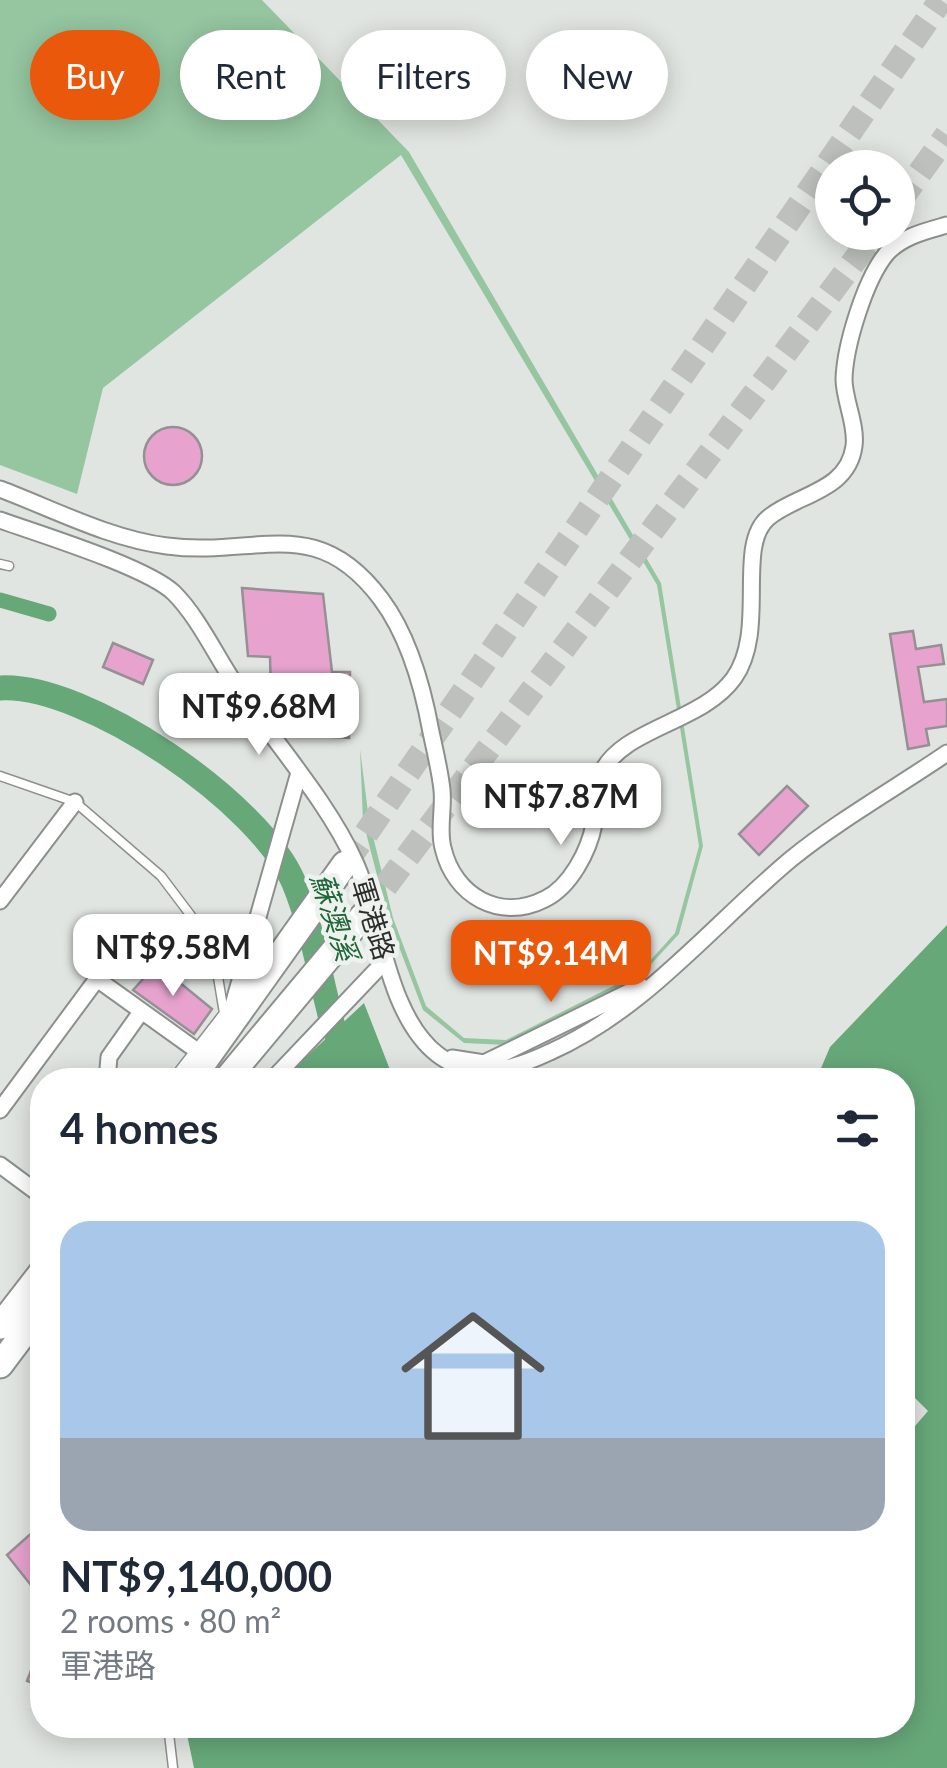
<!DOCTYPE html>
<html lang="en">
<head>
<meta charset="utf-8">
<style>
  body { margin:0; font-family:Lato,"Noto Sans TC",sans-serif; background:#f2f2f3; color:#1f2937; height:100vh; display:flex; flex-direction:column; font-size:38px; white-space:nowrap }
  * { box-sizing:border-box; margin:0 }
  p { font-size:32px; color:#747a83 }
  .icon { flex:none; width:55px; height:55px; fill:none; stroke:currentColor; stroke-width:2; stroke-linecap:round; stroke-linejoin:round }
  .map { position:relative; flex:1; overflow:hidden }
  .details { position:absolute; left:30px; top:1068px; width:885px; height:670px; display:flex; flex-direction:column; background:#fff; border-radius:40px; box-shadow:0 5px 25px #0003 }
  .details>* { flex:none }
  .banner { position:absolute; left:30px; top:30px; width:888px; height:90px; display:flex; gap:20px }
  .buttons { position:absolute; left:815px; top:150px; display:grid; gap:20px }
  .buttons a { display:grid; place-items:center; width:100px; height:100px; border-radius:50%; background:#fff; box-shadow:0 5px 25px #0003; font-size:50px }
  .price { position:absolute; translate:-50% -85px; padding:0 22px; border-radius:20px; background:#fff; color:#222; font-size:32px; line-height:65px; filter:drop-shadow(0 2px 5px #0008) }
  .price::after { content:''; position:absolute; left:50%; top:60px; width:30px; height:22px; margin-left:-15px; background:inherit; clip-path:polygon(0 0,100% 0,50% 100%) }
  .price.current { background:#ea580c; color:#fff }
  ul { padding:0; list-style:none }
  li { display:grid; align-content:center; gap:20px; height:530px; padding:0 30px }
  li span { display:grid; place-items:center; height:310px; border-radius:30px; color:#555 }
  li>.icon { margin-inline-start:auto }
  span .icon { width:180px; height:180px; fill:#fffc; stroke-width:1 }
  li b { font-size:42px }
  h2 { display:flex; justify-content:space-between; align-items:center; height:120px; padding:0 30px; font-size:42px }
  .pill { padding:0 35px; border-radius:45px; background:#fff; box-shadow:0 5px 25px #0003; font-size:35px; line-height:90px }
  .pill.current { background:#ea580c; color:#fff }
  .map>svg:first-child { display:block }
  .green { fill:#95c6a0 }
  .water { fill:#67a879 }
  .lines { fill:none; stroke-linecap:round; stroke-linejoin:round }
  .canal { stroke:#67a879; stroke-width:15 }
  .river { stroke:#67a879; stroke-width:25 }
  .building { fill:#e7a3ce; stroke:#959093; stroke-width:2.5 }
  .primary-tunnel { stroke:#bdc0bd; stroke-width:25; stroke-dasharray:25 12; stroke-linecap:butt }
  .service-casing { stroke:#8c908c; stroke-width:11 }
  .minor-casing { stroke:#8c908c; stroke-width:19 }
  .primary-casing { stroke:#8c908c; stroke-width:29 }
  .service { stroke:#fff; stroke-width:8 }
  .minor { stroke:#fff; stroke-width:15 }
  .primary { stroke:#fff; stroke-width:25 }
  .labels { text-anchor:middle; stroke-width:9; stroke-linejoin:round; paint-order:stroke }
  .street-label { font-size:28px; fill:#2c2e2c; stroke:#eef2ef }
  .water-label { font-size:30px; font-style:italic; fill:#206739; stroke:#eef2ef }
</style>
</head>
<body>
<div class="map">
<svg width="947" height="1768" viewBox="0 0 947 1768">
  <rect width="100%" height="100%" fill="#e1e5e1"/>
  <path class="green" d="M0 0H262L409 152 661 583 703 846 679 934 641 975 507 1045 464 1043 423 1010 388 918 363 821 360 749 369 820 393 918 426 1006 464 1038 506 1040 639 973 675 933 699 846 657 585 401 155 103 388 77 494 0 465Z"/>
  <g class="water">
    <path d="M947 925V1768H194L185 1725H902L903 1440 928 1411 903 1386 902 1080H816L830 1047Z"/>
    <path d="M364 1003 394 1080H292L288 1074Z"/>
  </g>
  <g class="lines">
    <path class="canal" d="M0 600 49 614"/>
    <path class="river" d="M0 688C86 683 261 803 294 883 313 929 321 983 334 1030"/>
  </g>
  <g class="building">
    <circle cx="173" cy="456" r="29"/>
    <path d="M242 588 323 594 332 672H350L349 738 318 736 317 708 302 709V697L271 695 270 657 248 656Z"/>
    <path d="M913 631 916 649 941 645 944 664 918 667 924 702 947 699V726L926 729 929 745 908 749 890 634Z"/>
    <path d="M113 643 153 660 143 684 103 667Z"/>
    <path d="M787 786 808 806 759 855 739 834Z"/>
    <path d="M157 964 212 1009 194 1034 133 990Z"/>
    <path d="M35 1530 42 1539V1599L7 1555Z"/>
    <path d="M42 1642V1686L27 1681Z"/>
  </g>
  <g class="lines">
    <g class="primary-tunnel">
      <path d="M898 203 947 135"/>
      <path d="M345 864 941 0"/>
      <path d="M363 916 876 232"/>
    </g>
    <g class="service-casing">
      <g id="service">
        <path d="M0 564 9 566"/>
        <path d="M0 776 75 802 161 876 201 929 218 977 224 1013 172 1080"/>
        <path d="M168 1725 173 1768"/>
      </g>
    </g>
    <g class="minor-casing">
      <g id="minor">
        <path d="M0 489C53 509 110 539 167 546 257 558 315 511 381 599 408 635 423 688 431 732 435 751 440 771 442 790 444 809 438 830 443 848 454 896 500 922 545 899 570 887 589 851 594 824 597 809 594 788 601 774 621 728 702 723 734 678 768 630 735 546 768 518 796 494 848 492 854 446 857 425 844 400 844 379 845 346 865 279 887 253 903 236 926 231 947 225"/>
        <path d="M0 520C39 534 147 567 174 593 199 618 217 658 237 687 275 743 328 802 355 862 381 918 386 1014 437 1054 473 1082 512 1070 550 1052 645 1010 712 925 791 859 839 820 896 788 947 753"/>
        <path d="M0 901 75 802"/>
        <path d="M231 1012 298 776"/>
        <path d="M452 1058 484 1063 641 986"/>
        <path d="M107 1080 109 1057 141 1012"/>
        <path d="M272 1080 385 961"/>
        <path d="M0 1110 97 979 196 1050"/>
        <path d="M0 1165 42 1196"/>
      </g>
    </g>
    <g class="primary-casing">
      <g id="primary">
        <path d="M191 1080 345 864"/>
        <path d="M226 1080 363 916"/>
        <path d="M0 1326 42 1272"/>
        <path d="M0 1365 42 1309"/>
      </g>
    </g>
    <use href="#service" class="service"/>
    <use href="#minor" class="minor"/>
    <use href="#primary" class="primary"/>
  </g>
  <g class="labels">
    <g class="street-label">
      <text transform="translate(373 919) rotate(73)" y="10">軍港路</text>
    </g>
    <g class="water-label">
      <text transform="translate(334 917) rotate(72)" y="10">蘇澳溪</text>
    </g>
  </g>
</svg>
<div class="buttons">
<a><svg class="icon" aria-label="locate" viewBox="0 0 24 24"><circle cx="12" cy="12" r="6"/><path d="M12 2v4M12 18v4M2 12h4M18 12h4"/></svg></a>
</div>
<b class="price" style="left:259px;top:758px">NT$9.68M</b>
<b class="price" style="left:561px;top:848px">NT$7.87M</b>
<b class="price" style="left:173px;top:999px">NT$9.58M</b>
<b class="price current" style="left:551px;top:1005px">NT$9.14M</b>
<div class="banner">
<a class="pill current">Buy</a>
<a class="pill">Rent</a>
<a class="pill">Filters</a>
<a class="pill">New</a>
</div>
<section class="details">
<h2>4 homes<svg class="icon" aria-label="filters" viewBox="0 0 24 24"><path d="M4 7h16M4 17h16"/><circle cx="9" cy="7" r="2"/><circle cx="15" cy="17" r="2"/></svg></h2>
<ul>
<li><span style="background:linear-gradient(#a9c7e8 70%,#9aa5b1 0)"><svg class="icon" aria-label="home" viewBox="0 0 24 24"><path d="M3 11l9-7 9 7M6 9v11h12V9"/></svg></span><div><b>NT$9,140,000</b><p>2 rooms · 80 m²</p><p>軍港路</p></div></li>
</ul>
</section>
</div>
</body>
</html>
